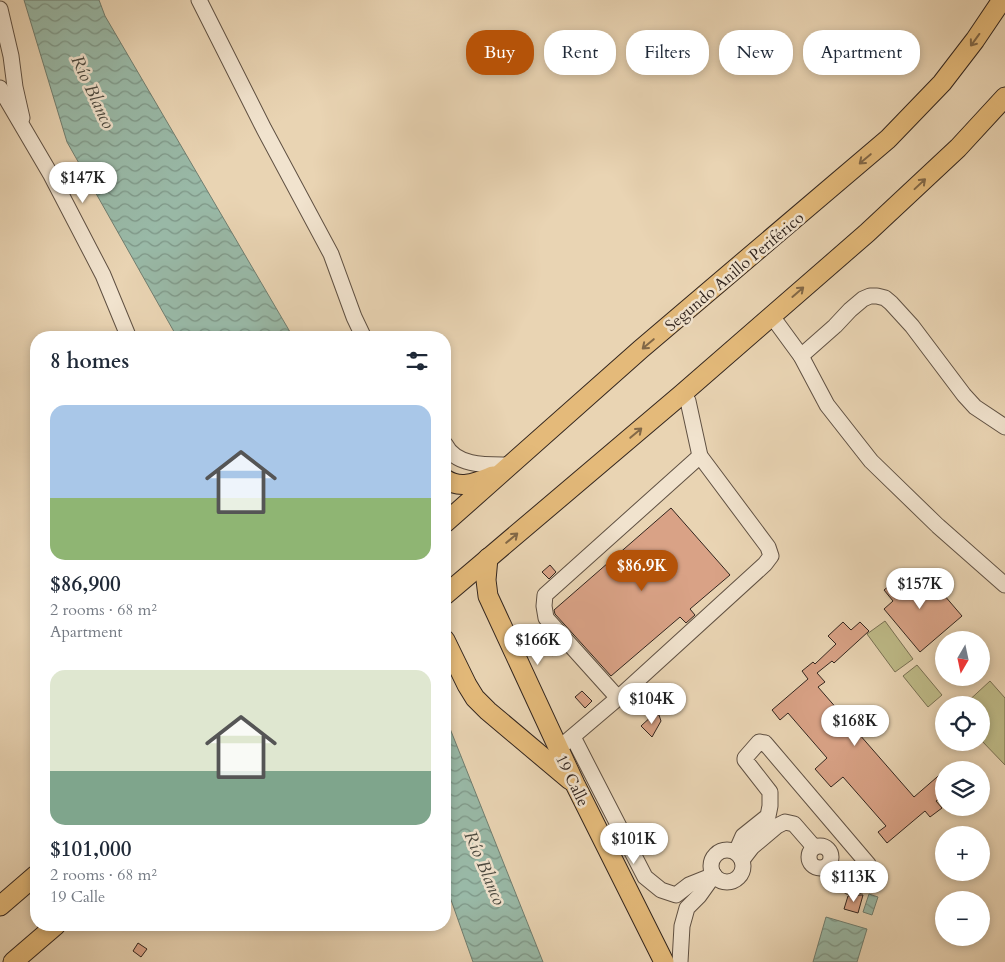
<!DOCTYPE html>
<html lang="en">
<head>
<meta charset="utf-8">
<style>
  body { margin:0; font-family:Cardo,serif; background:#f2f2f3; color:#1f2937; height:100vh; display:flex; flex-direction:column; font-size:19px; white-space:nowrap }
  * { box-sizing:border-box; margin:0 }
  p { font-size:16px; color:#747a83 }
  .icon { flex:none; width:28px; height:28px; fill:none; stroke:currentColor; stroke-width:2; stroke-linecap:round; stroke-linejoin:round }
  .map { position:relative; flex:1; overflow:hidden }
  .drawer { position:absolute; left:30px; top:331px; width:421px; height:600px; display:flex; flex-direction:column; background:#fff; border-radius:20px; box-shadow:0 2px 8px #0003 }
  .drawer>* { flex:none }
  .top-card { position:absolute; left:466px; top:30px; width:464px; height:45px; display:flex; gap:10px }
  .needle { width:32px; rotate:189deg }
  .buttons { position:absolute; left:935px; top:631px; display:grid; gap:10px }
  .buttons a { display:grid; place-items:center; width:55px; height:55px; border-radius:50%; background:#fff; box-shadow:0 2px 8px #0003; font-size:25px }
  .price { position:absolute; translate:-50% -42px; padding:0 11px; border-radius:18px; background:#fff; color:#222; font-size:16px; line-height:32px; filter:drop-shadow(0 1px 2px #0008) }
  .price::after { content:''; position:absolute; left:50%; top:30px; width:15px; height:11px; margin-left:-8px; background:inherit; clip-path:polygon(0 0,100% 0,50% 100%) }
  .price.current { background:#b45309; color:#fff }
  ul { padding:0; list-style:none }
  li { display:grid; align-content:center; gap:10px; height:265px; padding:0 20px }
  li span { display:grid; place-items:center; height:155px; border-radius:15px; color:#555 }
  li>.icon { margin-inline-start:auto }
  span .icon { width:90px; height:90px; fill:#fffc; stroke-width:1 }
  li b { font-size:21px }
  h2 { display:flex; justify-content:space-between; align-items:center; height:60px; padding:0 20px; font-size:21px }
  .tag { padding:0 18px; border-radius:20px; background:#fff; box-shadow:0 2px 8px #0003; font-size:18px; line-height:45px }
  .tag.current { background:#b45309; color:#fff }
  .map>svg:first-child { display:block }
  .pitch { fill:#bebb88; stroke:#787053 }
  .water { fill:url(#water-waves); stroke:#707e70 }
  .building { fill:#d9a286; stroke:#32251e }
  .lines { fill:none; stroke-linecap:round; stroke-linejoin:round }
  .minor-casing { stroke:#605143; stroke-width:17 }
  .major-casing { stroke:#32251e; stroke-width:21 }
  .minor { stroke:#f1e3ce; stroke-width:15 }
  .major { stroke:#e4ba7a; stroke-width:19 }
  .oneway { stroke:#826847 }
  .labels { text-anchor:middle; stroke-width:5; stroke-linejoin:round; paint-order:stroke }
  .street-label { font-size:16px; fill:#32251e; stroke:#f1e3ce }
  .water-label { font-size:18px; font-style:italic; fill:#4c4a40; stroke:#f1e3ce }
</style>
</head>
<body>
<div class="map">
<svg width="1005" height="962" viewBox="0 0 1005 962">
  <defs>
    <pattern id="water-waves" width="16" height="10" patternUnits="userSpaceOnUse" patternTransform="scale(1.25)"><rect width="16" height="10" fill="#99b9a7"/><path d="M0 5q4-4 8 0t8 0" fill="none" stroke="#7d9687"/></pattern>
  </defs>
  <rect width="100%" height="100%" fill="#e9d4b3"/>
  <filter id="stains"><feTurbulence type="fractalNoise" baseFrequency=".004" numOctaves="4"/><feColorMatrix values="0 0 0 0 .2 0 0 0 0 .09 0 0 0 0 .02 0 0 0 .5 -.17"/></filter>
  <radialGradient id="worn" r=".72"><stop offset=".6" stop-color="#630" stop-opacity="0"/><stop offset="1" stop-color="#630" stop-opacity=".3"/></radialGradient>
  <g class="pitch">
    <path d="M885 621 913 659 895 672 867 634Z"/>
    <path d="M917 665 942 695 928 707 903 676Z"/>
    <path d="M990 681 1005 698V765L981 740V705H964Z"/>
  </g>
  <g class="water">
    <path d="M24 0H99L105 16 293 337H177L67 142Z"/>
    <path d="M445 716 543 962H473L445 883Z"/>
    <path d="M869 894 878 897 872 915 863 912Z"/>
    <path d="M826 917 867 929 857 962H813Z"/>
  </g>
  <g class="building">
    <path d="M671 508 730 575 690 609 695 615 686 623 680 617 611 676 555 614 554 610Z"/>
    <path d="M550 565 556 572 549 579 542 572Z"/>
    <path d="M906 572 915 583 926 574 962 616 920 652 884 609 893 601 884 590Z"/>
    <path d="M843 622 851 630 860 622 869 631 834 663 832 661 817 673 825 682 818 687 914 797 944 771V795L936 801 942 808 930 817 925 811 887 843 878 832 886 826 843 777 831 787 815 769 827 758 788 713 780 720 772 710 808 679 802 671 813 662 815 664 836 644 828 636Z"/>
    <path d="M550 636 561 648 552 656 541 644Z"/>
    <path d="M582 691 592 701 585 708 575 697Z"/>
    <path d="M654 714 659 715 661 721 652 737 641 726Z"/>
    <path d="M861 895H863L858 913 844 909 848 896Z"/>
    <path d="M138 943 147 949 141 957 133 951Z"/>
  </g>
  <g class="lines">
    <g class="minor-casing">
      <g id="minor">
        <path d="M199 0 264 129 331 254 354 317 364 338"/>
        <path d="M0 9 11 56 15 87 22 118"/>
        <path d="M0 88 51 175 103 275 129 338"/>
        <path d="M771 315 801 356 827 405 871 461 938 526 1005 585"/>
        <path d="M801 356 835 326 850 310 863 299 870 296H877L885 298 891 303 912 326 964 395 975 407 1005 427"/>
        <path d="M445 444C456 467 488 465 510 465"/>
        <path d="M618 698 546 618 544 606 545 595 700 456"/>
        <path d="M573 737 645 877 661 890 676 895 689 885 714 875"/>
        <path d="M558 749 618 698 765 564 771 556 768 547 700 456 688 401 682 394"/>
        <circle cx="820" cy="857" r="11"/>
        <circle cx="727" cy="866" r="16"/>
        <path d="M736 852 743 836 768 816 770 806V792L745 760V758L759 742 765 743 868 864 872 873C867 883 861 887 850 887L828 865"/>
        <path d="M742 860 752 847 777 826 785 822 794 824 814 847"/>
        <path d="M680 962 682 926 687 908 699 896 714 875"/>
      </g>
    </g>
    <g class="major-casing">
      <g id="major">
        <path d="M445 479C461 490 477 482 493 476"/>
        <path d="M445 523 641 349 888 139 942 83 975 40 1002 0"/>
        <path d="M488 558 486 580 488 596 575 784 664 962"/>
        <path d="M445 595 682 394 867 233 958 148 1005 97"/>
        <path d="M445 640 467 685 475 698 488 711 570 780"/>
        <path d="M0 906 36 875"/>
        <path d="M13 962 56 925"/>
      </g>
    </g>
    <use href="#minor" class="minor"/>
    <use href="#major" class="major"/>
  </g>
  <defs><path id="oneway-shaft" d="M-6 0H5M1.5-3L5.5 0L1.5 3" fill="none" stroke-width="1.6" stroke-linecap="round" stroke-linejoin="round" transform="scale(1.25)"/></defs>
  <g class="oneway">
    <use href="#oneway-shaft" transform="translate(975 40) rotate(126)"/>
    <use href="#oneway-shaft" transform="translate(865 159) rotate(140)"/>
    <use href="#oneway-shaft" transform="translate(920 184) rotate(-43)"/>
    <use href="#oneway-shaft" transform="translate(798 292) rotate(-41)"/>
    <use href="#oneway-shaft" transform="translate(648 344) rotate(140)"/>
    <use href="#oneway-shaft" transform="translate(636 433) rotate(-40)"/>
    <use href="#oneway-shaft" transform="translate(512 538) rotate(-40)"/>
  </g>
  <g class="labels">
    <g class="street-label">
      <text transform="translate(734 271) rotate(-40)" y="6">Segundo Anillo Periférico</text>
      <text transform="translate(573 780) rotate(64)" y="6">19 Calle</text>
    </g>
    <g class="water-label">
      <text transform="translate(93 92) rotate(65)" y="6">Río Blanco</text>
      <text transform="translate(485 868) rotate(67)" y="6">Río Blanco</text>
    </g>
  </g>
  <rect width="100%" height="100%" filter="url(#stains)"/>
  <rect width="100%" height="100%" fill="url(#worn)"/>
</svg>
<div class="buttons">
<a><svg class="needle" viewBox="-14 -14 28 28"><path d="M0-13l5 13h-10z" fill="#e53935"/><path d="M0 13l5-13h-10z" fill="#747a83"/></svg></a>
<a><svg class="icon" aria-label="locate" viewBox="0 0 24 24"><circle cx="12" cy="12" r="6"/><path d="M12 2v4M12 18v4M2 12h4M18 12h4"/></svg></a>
<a><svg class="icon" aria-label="layers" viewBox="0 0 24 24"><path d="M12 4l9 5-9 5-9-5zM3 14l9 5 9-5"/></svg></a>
<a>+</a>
<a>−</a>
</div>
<b class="price" style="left:83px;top:204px">$147K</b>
<b class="price current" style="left:642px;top:592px">$86.9K</b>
<b class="price" style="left:920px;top:610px">$157K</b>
<b class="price" style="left:538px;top:666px">$166K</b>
<b class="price" style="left:652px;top:725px">$104K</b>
<b class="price" style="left:855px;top:747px">$168K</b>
<b class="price" style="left:634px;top:865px">$101K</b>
<b class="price" style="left:854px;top:903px">$113K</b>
<div class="top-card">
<a class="tag current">Buy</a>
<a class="tag">Rent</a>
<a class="tag">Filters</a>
<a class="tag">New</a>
<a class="tag">Apartment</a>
</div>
<section class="drawer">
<h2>8 homes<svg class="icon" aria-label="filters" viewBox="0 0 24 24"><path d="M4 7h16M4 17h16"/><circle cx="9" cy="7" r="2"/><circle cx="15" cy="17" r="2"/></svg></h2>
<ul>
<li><span style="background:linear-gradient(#a9c7e8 60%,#8fb573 0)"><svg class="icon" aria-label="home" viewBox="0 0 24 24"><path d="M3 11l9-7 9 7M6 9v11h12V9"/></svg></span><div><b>$86,900</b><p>2 rooms · 68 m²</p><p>Apartment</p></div></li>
<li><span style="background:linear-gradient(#dfe7d0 65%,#7fa58c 0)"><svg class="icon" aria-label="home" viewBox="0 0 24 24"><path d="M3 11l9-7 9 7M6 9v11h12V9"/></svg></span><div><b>$101,000</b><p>2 rooms · 68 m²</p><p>19 Calle</p></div></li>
</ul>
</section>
</div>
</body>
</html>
